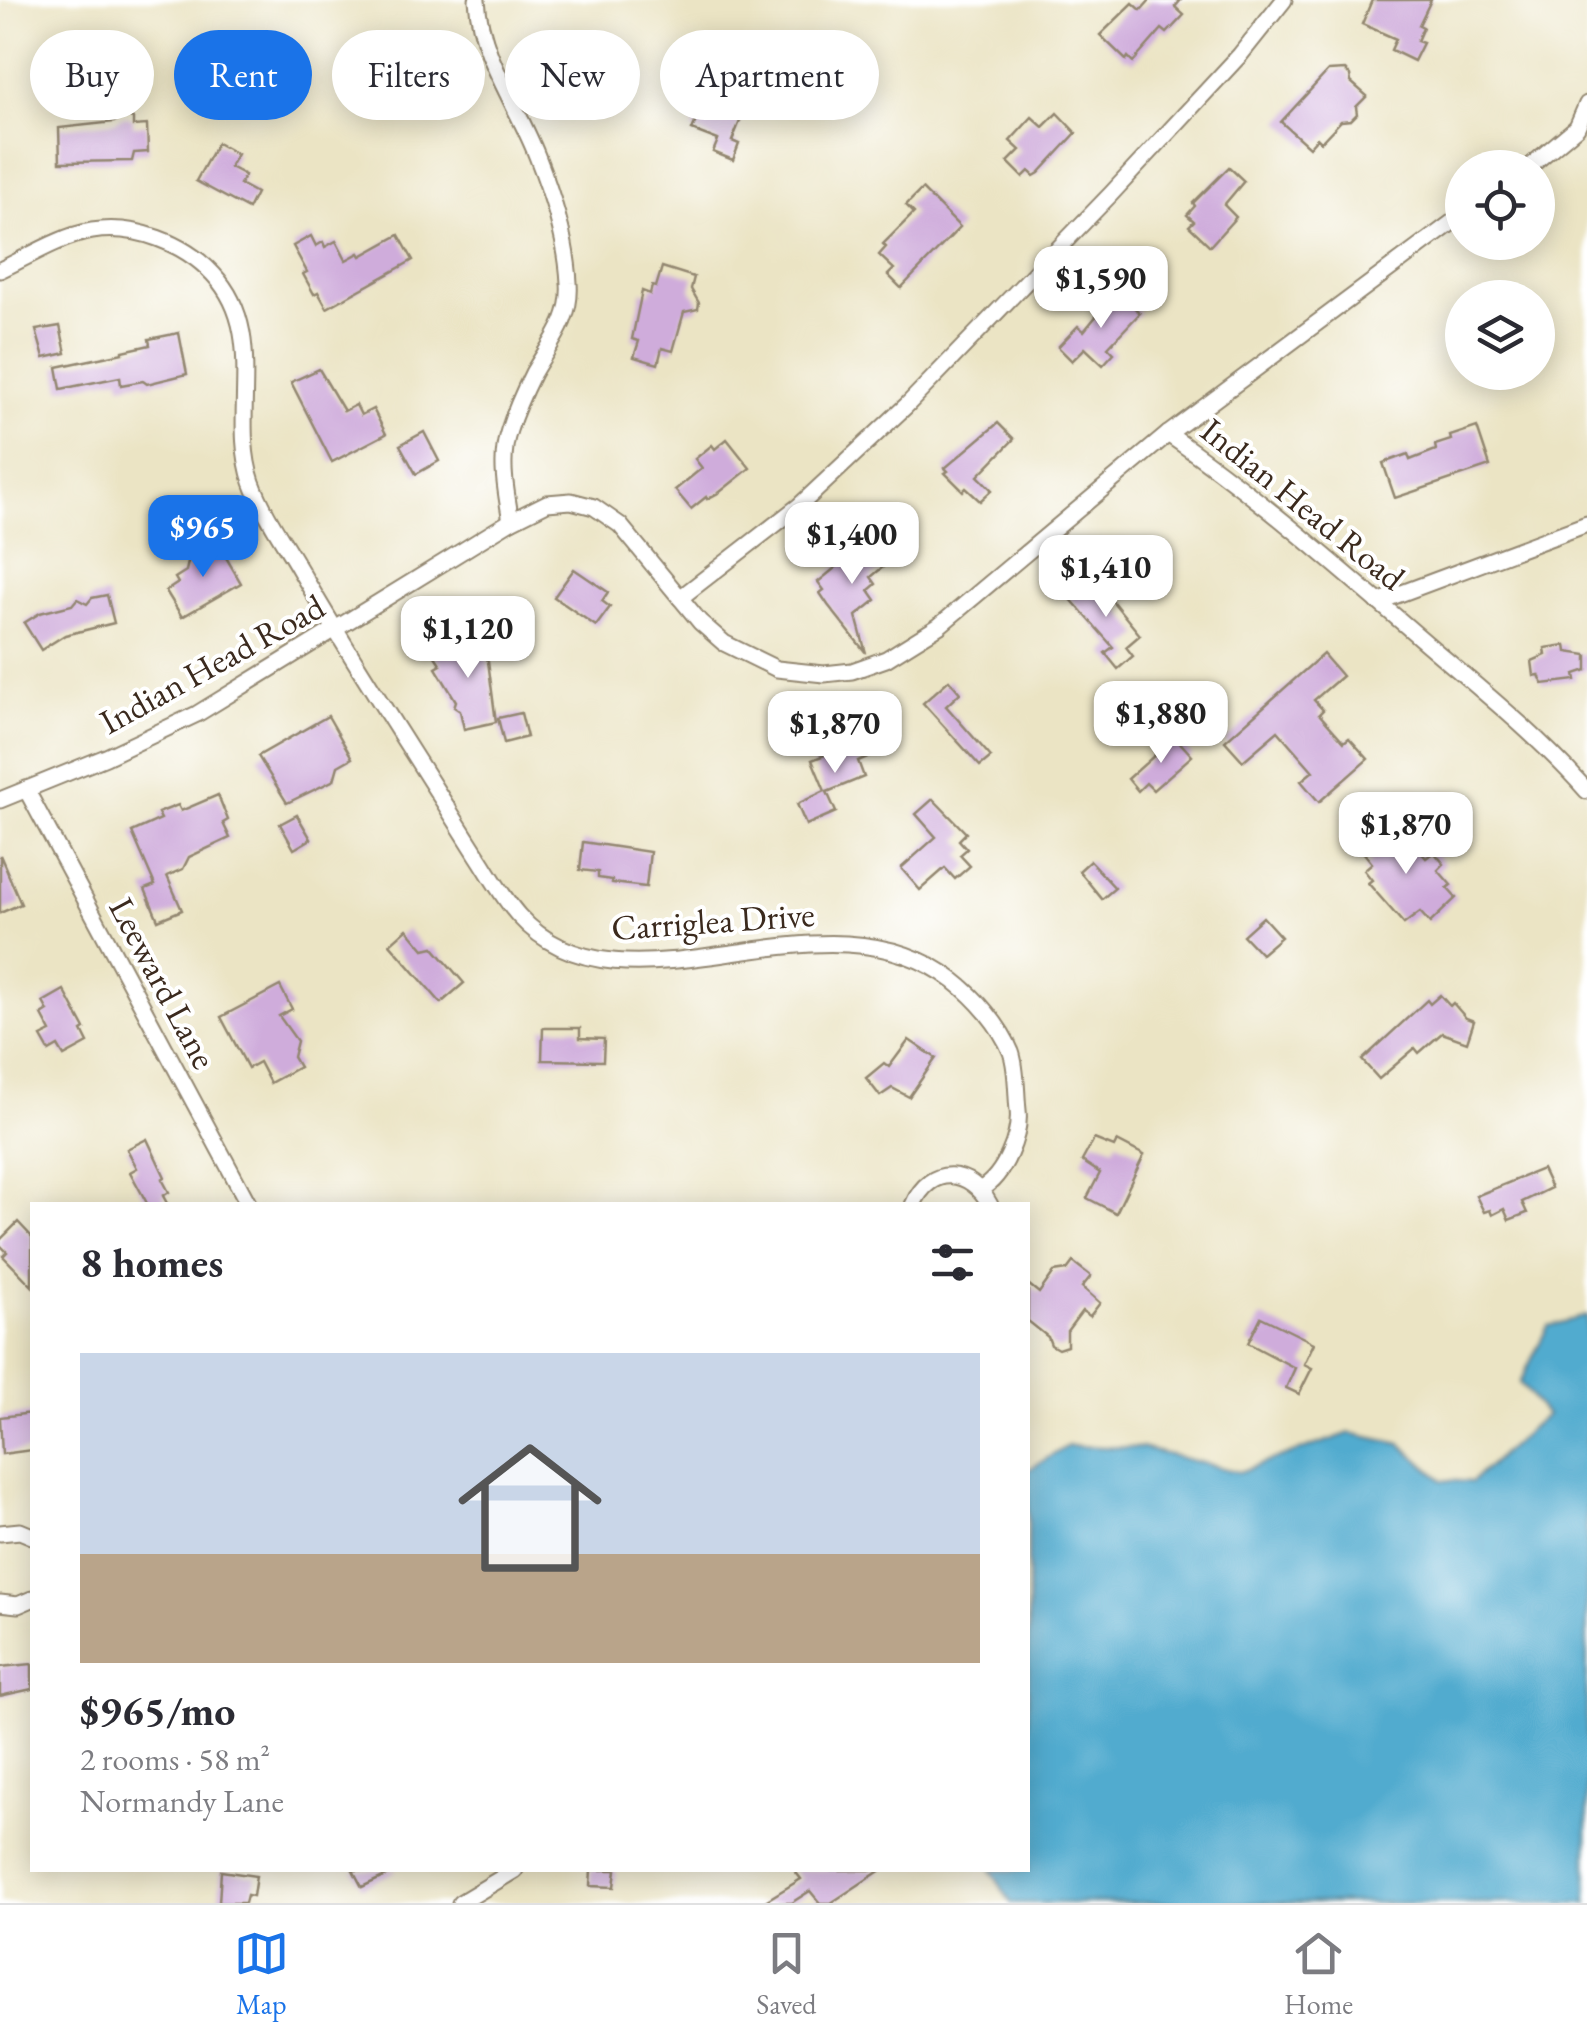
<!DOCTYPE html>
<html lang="en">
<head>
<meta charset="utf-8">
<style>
  body { margin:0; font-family:"EB Garamond",serif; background:#f7f7f7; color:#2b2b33; height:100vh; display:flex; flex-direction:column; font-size:38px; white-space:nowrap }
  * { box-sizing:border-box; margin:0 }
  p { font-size:32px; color:#7c7c81 }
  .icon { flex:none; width:55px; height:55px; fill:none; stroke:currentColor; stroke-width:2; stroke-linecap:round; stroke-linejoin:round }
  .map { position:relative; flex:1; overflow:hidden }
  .side { position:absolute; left:30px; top:1202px; width:1000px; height:670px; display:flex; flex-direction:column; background:#fff; border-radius:0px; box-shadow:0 5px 25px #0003 }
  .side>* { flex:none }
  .banner { position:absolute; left:30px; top:30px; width:1000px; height:90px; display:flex; gap:20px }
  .fabs { position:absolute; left:1445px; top:150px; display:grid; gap:20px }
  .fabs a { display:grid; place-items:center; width:110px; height:110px; border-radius:50%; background:#fff; box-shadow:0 5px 25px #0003; font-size:50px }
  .price { position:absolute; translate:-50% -85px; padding:0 22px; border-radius:20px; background:#fff; color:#222; font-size:32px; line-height:65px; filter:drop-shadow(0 2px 5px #0008) }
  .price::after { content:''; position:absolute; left:50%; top:60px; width:30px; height:22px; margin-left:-15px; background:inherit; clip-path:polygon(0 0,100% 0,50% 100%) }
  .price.on { background:#1a73e8; color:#fff }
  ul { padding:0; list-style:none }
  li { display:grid; align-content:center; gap:20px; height:530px; padding:0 50px }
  li span { display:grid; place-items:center; height:310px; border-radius:0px; color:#555 }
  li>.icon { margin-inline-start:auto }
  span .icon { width:180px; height:180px; fill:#fffc; stroke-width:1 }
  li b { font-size:42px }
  h2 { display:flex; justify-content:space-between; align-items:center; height:120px; padding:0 50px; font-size:42px }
  .pill { padding:0 35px; border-radius:45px; background:#fff; box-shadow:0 5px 25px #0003; font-size:35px; line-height:90px }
  .pill.on { background:#1a73e8; color:#fff }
  .tab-bar { display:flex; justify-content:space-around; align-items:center; height:140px; border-top:2px solid #e1e1e2; background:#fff; font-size:28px; color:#7c7c81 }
  .tab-bar a { display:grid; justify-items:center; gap:5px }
  .tab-bar .on { color:#1a73e8 }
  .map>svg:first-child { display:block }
  .water { fill:#51abcf; stroke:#466a76; stroke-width:2.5 }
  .building { fill:#cfacdb }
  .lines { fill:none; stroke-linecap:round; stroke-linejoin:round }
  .minor-casing { stroke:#938771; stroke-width:19 }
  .minor { stroke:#fff; stroke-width:15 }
  .labels { text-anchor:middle; stroke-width:8; stroke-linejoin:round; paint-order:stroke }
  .street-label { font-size:35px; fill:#3b2a1e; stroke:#fff }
</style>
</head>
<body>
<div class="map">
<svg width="1587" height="1903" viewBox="0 0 1587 1903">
  <rect width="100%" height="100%" fill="#fff"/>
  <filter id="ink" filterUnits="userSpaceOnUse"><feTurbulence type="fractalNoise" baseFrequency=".01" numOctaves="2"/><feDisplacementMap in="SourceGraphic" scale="20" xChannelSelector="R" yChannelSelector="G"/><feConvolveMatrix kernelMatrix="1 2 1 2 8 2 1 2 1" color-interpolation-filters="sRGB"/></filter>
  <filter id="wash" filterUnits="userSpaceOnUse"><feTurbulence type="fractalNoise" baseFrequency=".0048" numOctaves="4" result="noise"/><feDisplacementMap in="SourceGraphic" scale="40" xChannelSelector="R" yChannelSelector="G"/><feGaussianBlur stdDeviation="2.25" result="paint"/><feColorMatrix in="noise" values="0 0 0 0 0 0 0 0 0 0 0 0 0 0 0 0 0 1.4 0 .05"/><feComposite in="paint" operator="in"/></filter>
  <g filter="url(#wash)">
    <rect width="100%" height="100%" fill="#ebe4c4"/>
    <path class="water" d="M1587 1316V1903H1011L991 1870H1028V1470L1068 1446 1141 1448 1239 1472 1350 1433 1401 1444 1442 1480 1471 1482 1546 1415 1520 1383 1548 1326Z"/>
    <g id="blocks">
      <g class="building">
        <path d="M1150 0H1181L1175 7 1184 15 1167 33 1162 29 1133 62 1128 57 1126 60 1100 35 1133 3 1141 10Z"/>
        <path d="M1372 0H1431L1419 25 1423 27 1417 41 1423 43 1414 61 1391 50 1396 39 1362 24Z"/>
        <path d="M687 49 757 79 732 141 739 144 733 160 713 152 718 140 692 130 710 87 678 73 676 69Z"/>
        <path d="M1345 70 1350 75 1351 82 1367 96 1356 107 1357 114 1351 120 1341 121 1321 142 1317 138 1309 147 1281 122 1328 71Z"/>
        <path d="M1057 113 1076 133 1039 173 1034 176 1029 171 1023 177 1008 162 1020 150 1010 141 1032 117 1043 127Z"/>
        <path d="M124 116 133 119V126L147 125 148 152 134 153 132 161 60 162 59 128 114 122Z"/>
        <path d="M217 143 237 154 230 167 245 175 240 184 256 193 248 209 196 181Z"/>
        <path d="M1229 167 1244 181 1224 205 1236 217 1210 246 1189 226 1194 221 1187 215 1195 206 1193 203Z"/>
        <path d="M922 189 960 227 901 288 888 275 894 269 879 255 886 247 883 244 914 213 906 205Z"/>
        <path d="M399 235 413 260 327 308 318 292 314 294 303 274 307 272 293 246 311 236 316 246 323 242 325 247 336 241 346 260 359 253 361 256Z"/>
        <path d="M662 267 694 277 691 289 699 303 698 309 684 312 673 351 662 348 658 364 634 357 639 341 632 339 642 291 650 294 652 286 656 287Z"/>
        <path d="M1117 291 1140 313 1108 347 1114 353 1103 365 1085 348 1072 361 1058 347 1078 326 1084 331Z"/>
        <path d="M60 326 66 353 44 358 36 330Z"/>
        <path d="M179 333 187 374 147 384 143 381 121 385 120 377 61 389 57 367 123 353V351L150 345 149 339Z"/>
        <path d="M319 369 344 411 356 405 361 415 373 409 386 434 332 462 291 382Z"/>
        <path d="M998 423 1014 439 978 476 992 490 980 501 966 488 963 491 945 473 948 471 945 468Z"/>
        <path d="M1477 427 1490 466 1395 498 1383 463 1408 454 1410 460 1436 450 1435 445 1451 440 1450 436Z"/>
        <path d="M424 432 439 461 416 474 400 445Z"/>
        <path d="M727 439 750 468 720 492 707 499 706 497 691 509 675 490 702 468 695 459 712 445 715 449Z"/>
        <path d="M861 540 883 567 871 577 876 584 869 590 876 600 856 616 866 653 828 605 820 593 824 590 818 582 846 559 843 555Z"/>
        <path d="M217 542 241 583 182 617 166 591 178 583 175 578 186 571 189 558Z"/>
        <path d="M574 569 608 592 602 601 610 607 596 626 554 597Z"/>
        <path d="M1092 576 1140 635 1126 647 1133 656 1118 669 1105 653 1113 647 1068 596Z"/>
        <path d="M107 595 114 623 65 635 41 650 24 623 40 613 72 605 77 599 87 604 92 598Z"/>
        <path d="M459 636 477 643 488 661 496 722 464 729 460 711 454 707 456 701 436 668 441 665 433 653Z"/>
        <path d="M1566 645 1567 652 1587 655V670L1575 674 1576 680 1543 684 1539 675 1534 676 1532 661 1546 655 1545 648Z"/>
        <path d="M1323 654 1342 676 1314 700 1323 710 1319 714 1344 742 1349 738 1368 759 1319 802 1301 781 1313 771 1278 731 1243 761 1225 741Z"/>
        <path d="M949 680 960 693 946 706 991 757 980 766 923 703Z"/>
        <path d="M521 713 527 737 504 743 498 718Z"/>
        <path d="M328 716 352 758 338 766 334 780 287 803 258 756Z"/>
        <path d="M1175 737 1192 756 1153 790 1146 783 1138 791 1128 779Z"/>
        <path d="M844 738 850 745 866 738 872 755 858 761 864 777 827 792 836 812 806 825 797 804 825 791 812 760 832 752 829 745Z"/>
        <path d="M218 795 228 820 223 823 230 838 189 857 183 869 167 876 182 910 158 920 145 889 155 885 132 832 161 819 158 813 178 805 181 811Z"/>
        <path d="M933 799 966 833 959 840 967 849 960 855 970 866 955 879 945 868 920 890 901 868 936 837 916 814Z"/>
        <path d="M297 815 311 839 294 849 280 824Z"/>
        <path d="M1384 825 1397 840 1401 837 1408 845 1412 842 1426 858 1434 852 1444 864 1438 870 1451 885 1447 888 1456 898 1430 923 1420 912 1404 924 1368 883 1372 880 1364 870 1372 863 1359 847Z"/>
        <path d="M583 842 650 852 646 887 612 883V880L598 878V872L580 870Z"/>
        <path d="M0 855 21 904 0 913Z"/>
        <path d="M1090 861 1115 888 1102 899 1079 871Z"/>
        <path d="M1263 917 1281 937 1261 954 1243 935Z"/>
        <path d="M407 929 424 949 433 947 464 983 441 1003 390 944Z"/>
        <path d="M280 986 292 1009 279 1016 297 1041 293 1057 299 1067 270 1083 259 1062 248 1068 221 1017Z"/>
        <path d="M64 990 85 1029 82 1031 88 1043 64 1056 58 1046 49 1051 41 1037 51 1032 42 1015 48 1011 43 1002Z"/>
        <path d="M1440 995 1450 1006 1453 1003 1466 1018 1474 1021 1467 1042 1442 1033 1419 1053 1415 1048 1379 1079 1362 1060 1427 1000 1430 1004Z"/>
        <path d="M543 1028H580V1038L604 1039 603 1061 542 1060Z"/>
        <path d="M909 1040 936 1058 909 1097 892 1088 880 1096 866 1078 884 1063 889 1067Z"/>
        <path d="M147 1139 165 1177 162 1179 169 1192 163 1196 168 1205H148L130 1172 137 1168 127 1149Z"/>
        <path d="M1094 1139 1114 1147 1117 1141 1144 1155 1116 1213 1087 1198 1100 1173 1082 1161Z"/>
        <path d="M1542 1169 1551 1188 1522 1202 1527 1213 1509 1220 1504 1209 1492 1215 1490 1210 1484 1212 1476 1196Z"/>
        <path d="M18 1222 32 1237V1286L3 1256 7 1252 0 1245V1240Z"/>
        <path d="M1073 1262 1091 1276 1082 1287 1100 1303 1090 1316 1082 1311 1067 1331V1346L1058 1349 1051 1345 1048 1337 1028 1321V1284L1039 1293 1054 1272 1067 1270Z"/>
        <path d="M1261 1317 1314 1343 1304 1364 1312 1368 1299 1394 1286 1388 1295 1368 1248 1343Z"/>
        <path d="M32 1413V1450L2 1454 0 1417Z"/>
        <path d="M32 1664V1689L0 1696V1667Z"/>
        <path d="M353 1870H398L362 1887Z"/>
        <path d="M591 1870H616L614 1887 590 1886Z"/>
        <path d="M794 1870H881L831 1903H820L810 1891 791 1903H762L801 1879Z"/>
        <path d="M221 1871 256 1876 253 1896 247 1895 245 1903H219Z"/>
      </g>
    </g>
  </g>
  <g filter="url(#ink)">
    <use href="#blocks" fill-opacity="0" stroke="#938771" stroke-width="2.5"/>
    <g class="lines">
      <g class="minor-casing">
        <g id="minor">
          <path d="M477 0C481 58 517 104 537 156 552 194 567 242 569 283 572 320 550 343 533 373 524 391 515 411 509 430 499 459 506 492 511 521"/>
          <path d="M1528 168 1577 127 1587 104"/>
          <path d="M0 270C28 257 61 236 92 231 135 224 184 243 213 274 269 333 229 415 252 482 263 513 284 542 300 570 336 633 375 694 414 755 435 788 456 821 476 853 490 874 502 897 519 916 624 1033 821 878 954 981 976 998 1000 1025 1011 1052 1017 1068 1016 1092 1018 1110 1021 1135 1004 1176 981 1189"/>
          <path d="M1168 434C1256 495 1337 566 1418 636 1476 686 1536 733 1587 791"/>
          <path d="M680 598 799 506 906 406 1111 194 1240 55 1284 0"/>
          <path d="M1378 602 1587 524"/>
          <path d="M26 789 249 1205"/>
          <path d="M0 800 106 757 197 714 511 521 547 503 571 501 594 507 620 525 700 622 724 643 777 669 824 674 852 671 886 659 939 626 1168 434 1462 215"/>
          <path d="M913 1205C930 1164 971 1168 990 1205"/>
          <path d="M0 1533 20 1531 32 1536"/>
          <path d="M0 1603 18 1605 32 1599"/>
          <path d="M460 1903 515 1870"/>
        </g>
      </g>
      <use href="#minor" class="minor"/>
    </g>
  </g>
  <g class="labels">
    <g class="street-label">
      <text transform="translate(1303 504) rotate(39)" y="12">Indian Head Road</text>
      <text transform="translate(212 664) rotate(-29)" y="12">Indian Head Road</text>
      <text transform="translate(713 921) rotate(-4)" y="12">Carriglea Drive</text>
      <text transform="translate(163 983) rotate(62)" y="12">Leeward Lane</text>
    </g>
  </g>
</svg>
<div class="fabs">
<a><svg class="icon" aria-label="locate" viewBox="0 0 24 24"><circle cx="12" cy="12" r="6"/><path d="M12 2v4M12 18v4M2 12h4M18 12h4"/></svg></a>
<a><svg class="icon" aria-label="layers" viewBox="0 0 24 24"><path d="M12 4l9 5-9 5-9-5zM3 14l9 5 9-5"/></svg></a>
</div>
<b class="price" style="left:1101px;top:331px">$1,590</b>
<b class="price on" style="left:203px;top:580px">$965</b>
<b class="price" style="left:852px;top:587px">$1,400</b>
<b class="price" style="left:1106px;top:620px">$1,410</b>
<b class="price" style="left:468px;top:681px">$1,120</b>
<b class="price" style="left:1161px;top:766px">$1,880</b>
<b class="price" style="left:835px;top:776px">$1,870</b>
<b class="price" style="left:1406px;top:877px">$1,870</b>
<div class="banner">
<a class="pill">Buy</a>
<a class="pill on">Rent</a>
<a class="pill">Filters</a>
<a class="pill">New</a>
<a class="pill">Apartment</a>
</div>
<section class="side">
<h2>8 homes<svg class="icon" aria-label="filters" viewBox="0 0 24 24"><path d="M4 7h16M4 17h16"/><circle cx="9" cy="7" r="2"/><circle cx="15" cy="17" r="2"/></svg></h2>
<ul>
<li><span style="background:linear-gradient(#c9d6e8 65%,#b9a48a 0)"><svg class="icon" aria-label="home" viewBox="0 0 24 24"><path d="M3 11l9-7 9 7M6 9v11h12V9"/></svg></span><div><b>$965/mo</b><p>2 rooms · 58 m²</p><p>Normandy Lane</p></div></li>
</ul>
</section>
</div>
<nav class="tab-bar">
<a class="on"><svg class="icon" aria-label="map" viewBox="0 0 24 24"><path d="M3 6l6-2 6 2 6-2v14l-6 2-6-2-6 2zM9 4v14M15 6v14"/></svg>Map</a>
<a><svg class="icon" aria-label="saved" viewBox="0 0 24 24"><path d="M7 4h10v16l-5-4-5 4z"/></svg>Saved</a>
<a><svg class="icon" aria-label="home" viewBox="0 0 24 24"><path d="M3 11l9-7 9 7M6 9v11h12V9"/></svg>Home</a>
</nav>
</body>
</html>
